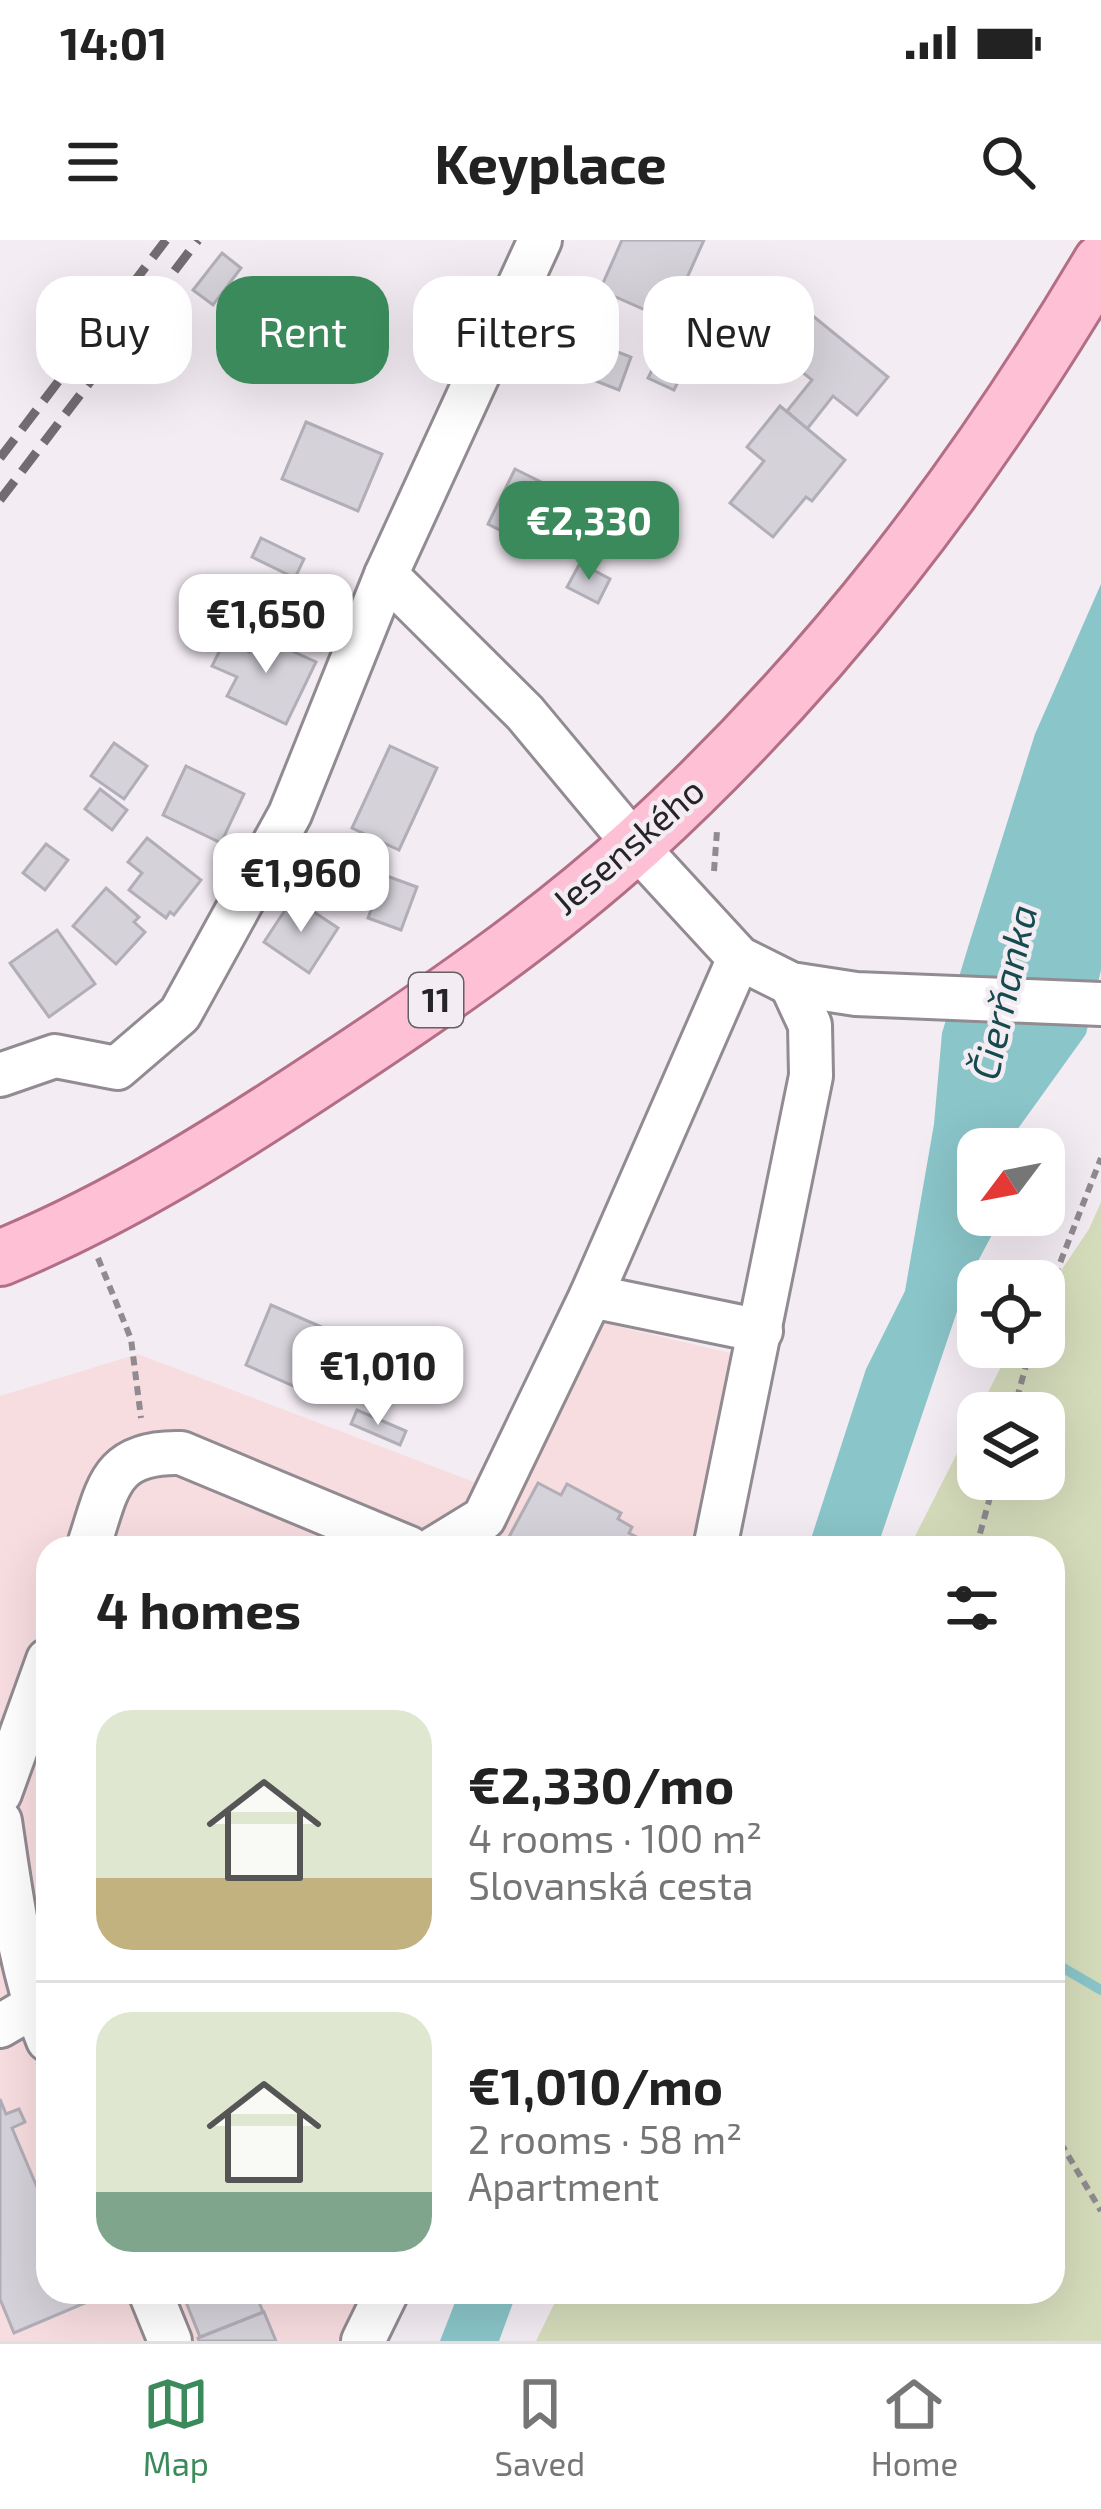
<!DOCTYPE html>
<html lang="en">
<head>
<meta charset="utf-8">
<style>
  body { margin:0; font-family:"Exo 2",sans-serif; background:#f6f6f6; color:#222; height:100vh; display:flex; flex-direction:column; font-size:45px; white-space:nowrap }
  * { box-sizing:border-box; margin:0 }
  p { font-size:39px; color:#767676 }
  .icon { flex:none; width:66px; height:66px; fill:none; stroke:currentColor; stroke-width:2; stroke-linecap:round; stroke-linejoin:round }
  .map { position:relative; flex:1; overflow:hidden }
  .side { position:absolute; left:36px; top:1296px; width:1029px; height:768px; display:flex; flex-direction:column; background:#fff; border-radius:36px; box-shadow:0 12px 48px #0002 }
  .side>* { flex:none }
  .banner { position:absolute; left:36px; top:36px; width:1029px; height:108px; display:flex; gap:24px }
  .needle { width:78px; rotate:238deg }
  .buttons { position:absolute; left:957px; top:888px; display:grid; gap:24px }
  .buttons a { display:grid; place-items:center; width:108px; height:108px; border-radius:24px; background:#fff; box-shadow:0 12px 48px #0002; font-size:60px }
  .price { position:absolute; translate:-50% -102px; padding:0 27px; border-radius:24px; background:#fff; color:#222; font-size:39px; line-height:78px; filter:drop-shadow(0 3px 6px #0008) }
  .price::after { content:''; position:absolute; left:50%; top:72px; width:36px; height:27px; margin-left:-18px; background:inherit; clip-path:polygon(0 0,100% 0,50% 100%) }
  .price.on { background:#3a8a5b; color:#fff }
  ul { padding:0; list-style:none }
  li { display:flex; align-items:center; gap:36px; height:300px; padding:0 60px }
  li+li { border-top:3px solid #e0e0e0 }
  li span { display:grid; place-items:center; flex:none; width:336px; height:240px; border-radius:36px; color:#555 }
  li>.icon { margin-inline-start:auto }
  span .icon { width:144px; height:144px; fill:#fffc; stroke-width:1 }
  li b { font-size:51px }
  h2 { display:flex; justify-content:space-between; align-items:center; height:144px; padding:0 60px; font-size:51px }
  .tag { padding:0 42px; border-radius:36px; background:#fff; box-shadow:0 12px 48px #0002; font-size:42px; line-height:108px }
  .tag.on { background:#3a8a5b; color:#fff }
  .status { display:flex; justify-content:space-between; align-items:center; height:84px; padding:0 60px; background:#fff; direction:ltr }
  .status svg { height:33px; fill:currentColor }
  header { display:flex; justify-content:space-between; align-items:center; height:156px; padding:0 60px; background:#fff; font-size:54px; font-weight:700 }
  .dock { display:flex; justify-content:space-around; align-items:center; height:168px; border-top:3px solid #e0e0e0; background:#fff; font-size:33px; color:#767676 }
  .dock a { display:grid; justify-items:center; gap:6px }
  .dock .on { color:#3a8a5b }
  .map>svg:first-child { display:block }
  .industrial { fill:#f8dde0 }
  .green { fill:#d5dcbb; fill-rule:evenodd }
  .water { fill:#8ac5c9 }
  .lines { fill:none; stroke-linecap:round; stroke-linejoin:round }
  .stream { stroke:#8ac5c9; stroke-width:10 }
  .building { fill:#d5d2da; stroke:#b2aeb7; stroke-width:3 }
  .minor-casing { stroke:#928b92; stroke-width:48 }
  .major-casing { stroke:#b36e85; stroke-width:60 }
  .path { stroke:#908b90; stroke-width:6; stroke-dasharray:9 6; stroke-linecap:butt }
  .minor { stroke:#fff; stroke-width:42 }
  .major { stroke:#fec0d4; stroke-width:54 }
  .rail { stroke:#706c70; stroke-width:9; stroke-dasharray:24 12; stroke-linecap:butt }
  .labels { text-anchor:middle; stroke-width:9; stroke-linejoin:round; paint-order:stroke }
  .shield { fill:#f3ecf3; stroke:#646064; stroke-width:3 }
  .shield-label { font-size:33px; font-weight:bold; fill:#272427 }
  .street-label { font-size:36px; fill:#272427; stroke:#f3ecf3 }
  .water-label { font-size:39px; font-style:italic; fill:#154a4e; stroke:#f3ecf3 }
</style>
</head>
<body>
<div class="status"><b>14:01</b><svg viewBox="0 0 49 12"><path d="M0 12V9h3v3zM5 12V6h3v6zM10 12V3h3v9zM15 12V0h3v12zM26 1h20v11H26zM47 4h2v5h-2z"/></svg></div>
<header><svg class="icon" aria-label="menu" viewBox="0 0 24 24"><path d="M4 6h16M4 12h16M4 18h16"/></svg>Keyplace<svg class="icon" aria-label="search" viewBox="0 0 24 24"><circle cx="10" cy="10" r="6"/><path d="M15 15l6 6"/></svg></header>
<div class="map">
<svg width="1101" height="2101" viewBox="0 0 1101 2101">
  <rect width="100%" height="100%" fill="#f3ecf3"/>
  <path class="industrial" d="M562 1073 747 1117 705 1308H48V2052H378L355 2101H0V1156L138 1114 482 1245Z"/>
  <path class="green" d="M1101 962V2101H536L560 2052H1053V1308H909L1011 1107H1044V1056L1089 989ZM978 1173H1044V1239H978Z"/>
  <g class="water">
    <path d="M1101 344V730L1086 794 1017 890 1013 909H978V975H998L995 989 967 1042 877 1308H808L866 1129 905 1051 934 884 942 793 969 704 1035 494Z"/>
    <path d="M459 2052H517L499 2101H440Z"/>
  </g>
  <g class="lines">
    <path class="stream" d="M1053 1722 1101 1750"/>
  </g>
  <g class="building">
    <path d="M622 0H704L668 80 600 50Z"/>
    <path d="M222 13 241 28 213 65 193 50Z"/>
    <path d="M792 59 888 137 857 175 833 156 807 189 787 171 812 140 761 98Z"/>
    <path d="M678 79 703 91 674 150 648 138Z"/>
    <path d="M556 88 631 117 619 150 544 121Z"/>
    <path d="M780 166 845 220 812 261 806 257 773 297 730 263 764 221 747 207Z"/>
    <path d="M306 182 382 214 358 271 282 239Z"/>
    <path d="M515 229 569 256 541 311 488 284Z"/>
    <path d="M261 298 304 319 295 338 252 317Z"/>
    <path d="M580 323 610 339 598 363 567 347Z"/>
    <path d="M257 395 316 422 286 484 227 456 237 437 212 426 225 400 249 412Z"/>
    <path d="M114 503 147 526 124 559 91 536Z"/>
    <path d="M390 506 437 528 399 610 352 588Z"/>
    <path d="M186 526 244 554 221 603 163 575Z"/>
    <path d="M100 549 127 570 112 590 85 569Z"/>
    <path d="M147 598 201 640 174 675 170 672 166 678 129 650 142 633 128 622Z"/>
    <path d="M46 604 68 620 45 650 23 633Z"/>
    <path d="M384 635 417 647 401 690 368 678Z"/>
    <path d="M106 648 139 677 134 682 145 692 116 724 73 686Z"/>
    <path d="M293 658 338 688 309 733 264 702Z"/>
    <path d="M57 690 95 744 49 777 10 723Z"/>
    <path d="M271 1065 340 1095 314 1155 246 1125Z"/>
    <path d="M357 1170 406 1191 400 1205 351 1184Z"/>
    <path d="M538 1243 561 1255 567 1244 621 1273 618 1279 632 1287 629 1293 652 1305 651 1308H503Z"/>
    <path d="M0 1859 6 1874 19 1869 25 1882 12 1888 48 1973V2052H81L85 2063 14 2093 0 2059Z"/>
    <path d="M182 2052H255L263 2072 200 2097Z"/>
    <path d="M264 2072 276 2101H199L198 2098Z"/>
  </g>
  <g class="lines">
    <g class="minor-casing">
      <g id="minor">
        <path d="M386 335 525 473 635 605 739 718 791 744 856 754 1101 764"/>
        <path d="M0 835 55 816 117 828 180 774 290 574 386 335 540 0"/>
        <path d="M591 1056 761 1091"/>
        <path d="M88 1308C108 1249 108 1211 181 1213L409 1308"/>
        <path d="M435 1308 484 1278 591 1056 739 718"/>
        <path d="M715 1308 811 836 810 785 791 744"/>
        <path d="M0 1553 48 1420"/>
        <path d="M0 1581C11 1655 20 1730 48 1800"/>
        <path d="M0 1786 34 1766"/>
        <path d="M150 2052 170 2101"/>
        <path d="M363 2101 387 2052"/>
      </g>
    </g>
    <g class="major-casing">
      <path id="major" d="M0 1018C119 969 225 902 332 831 438 761 544 688 638 603 826 431 971 241 1101 22"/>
    </g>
    <g class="path">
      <path d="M714 631 717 591"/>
      <path d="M98 1018 131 1099 141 1178"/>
      <path d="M1044 1064 1101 918"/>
      <path d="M1013 1173 1031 1107"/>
      <path d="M976 1308 995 1239"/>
      <path d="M1053 1890 1101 1971"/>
    </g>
    <use href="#minor" class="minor"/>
    <use href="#major" class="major"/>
    <g class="rail">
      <path d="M0 218 166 0"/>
      <path d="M0 260 198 0"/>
    </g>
  </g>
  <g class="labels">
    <rect class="shield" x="409" y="733" width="54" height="54" rx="9"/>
    <g class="shield-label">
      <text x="436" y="772">11</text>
    </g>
    <g class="street-label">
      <text transform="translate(628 606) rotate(-41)" y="13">Jesenského</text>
    </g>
    <g class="water-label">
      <text transform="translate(1004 752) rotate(-77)" y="14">Čierňanka</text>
    </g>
  </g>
</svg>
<div class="buttons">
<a><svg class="needle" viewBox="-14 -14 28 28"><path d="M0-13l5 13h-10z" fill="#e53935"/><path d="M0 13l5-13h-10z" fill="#767676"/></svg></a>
<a><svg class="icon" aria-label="locate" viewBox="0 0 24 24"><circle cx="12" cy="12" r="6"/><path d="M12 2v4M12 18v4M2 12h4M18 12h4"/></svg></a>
<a><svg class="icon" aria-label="layers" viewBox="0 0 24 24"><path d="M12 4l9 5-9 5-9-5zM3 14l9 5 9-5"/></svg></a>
</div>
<b class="price on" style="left:589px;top:343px">€2,330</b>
<b class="price" style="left:266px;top:436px">€1,650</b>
<b class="price" style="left:301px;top:695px">€1,960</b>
<b class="price" style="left:378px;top:1188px">€1,010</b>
<div class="banner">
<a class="tag">Buy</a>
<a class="tag on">Rent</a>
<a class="tag">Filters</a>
<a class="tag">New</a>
</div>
<section class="side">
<h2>4 homes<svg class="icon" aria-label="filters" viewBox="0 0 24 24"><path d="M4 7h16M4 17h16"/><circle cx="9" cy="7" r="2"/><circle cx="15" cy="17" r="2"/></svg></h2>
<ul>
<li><span style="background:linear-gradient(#dfe7d0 70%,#c2b280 0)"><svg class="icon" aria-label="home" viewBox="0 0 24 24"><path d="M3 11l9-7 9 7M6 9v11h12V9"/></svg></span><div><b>€2,330/mo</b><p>4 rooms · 100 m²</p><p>Slovanská cesta</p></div></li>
<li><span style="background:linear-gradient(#dfe7d0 75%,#7fa58c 0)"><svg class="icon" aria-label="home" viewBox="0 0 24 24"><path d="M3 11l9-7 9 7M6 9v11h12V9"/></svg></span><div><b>€1,010/mo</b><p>2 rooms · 58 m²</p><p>Apartment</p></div></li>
</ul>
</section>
</div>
<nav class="dock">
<a class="on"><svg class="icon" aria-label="map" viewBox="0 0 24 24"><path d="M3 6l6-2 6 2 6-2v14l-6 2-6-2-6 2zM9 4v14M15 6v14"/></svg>Map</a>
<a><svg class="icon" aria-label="saved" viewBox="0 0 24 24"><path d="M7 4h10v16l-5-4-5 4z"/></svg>Saved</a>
<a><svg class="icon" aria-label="home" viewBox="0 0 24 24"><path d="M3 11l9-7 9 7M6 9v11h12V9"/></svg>Home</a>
</nav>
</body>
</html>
